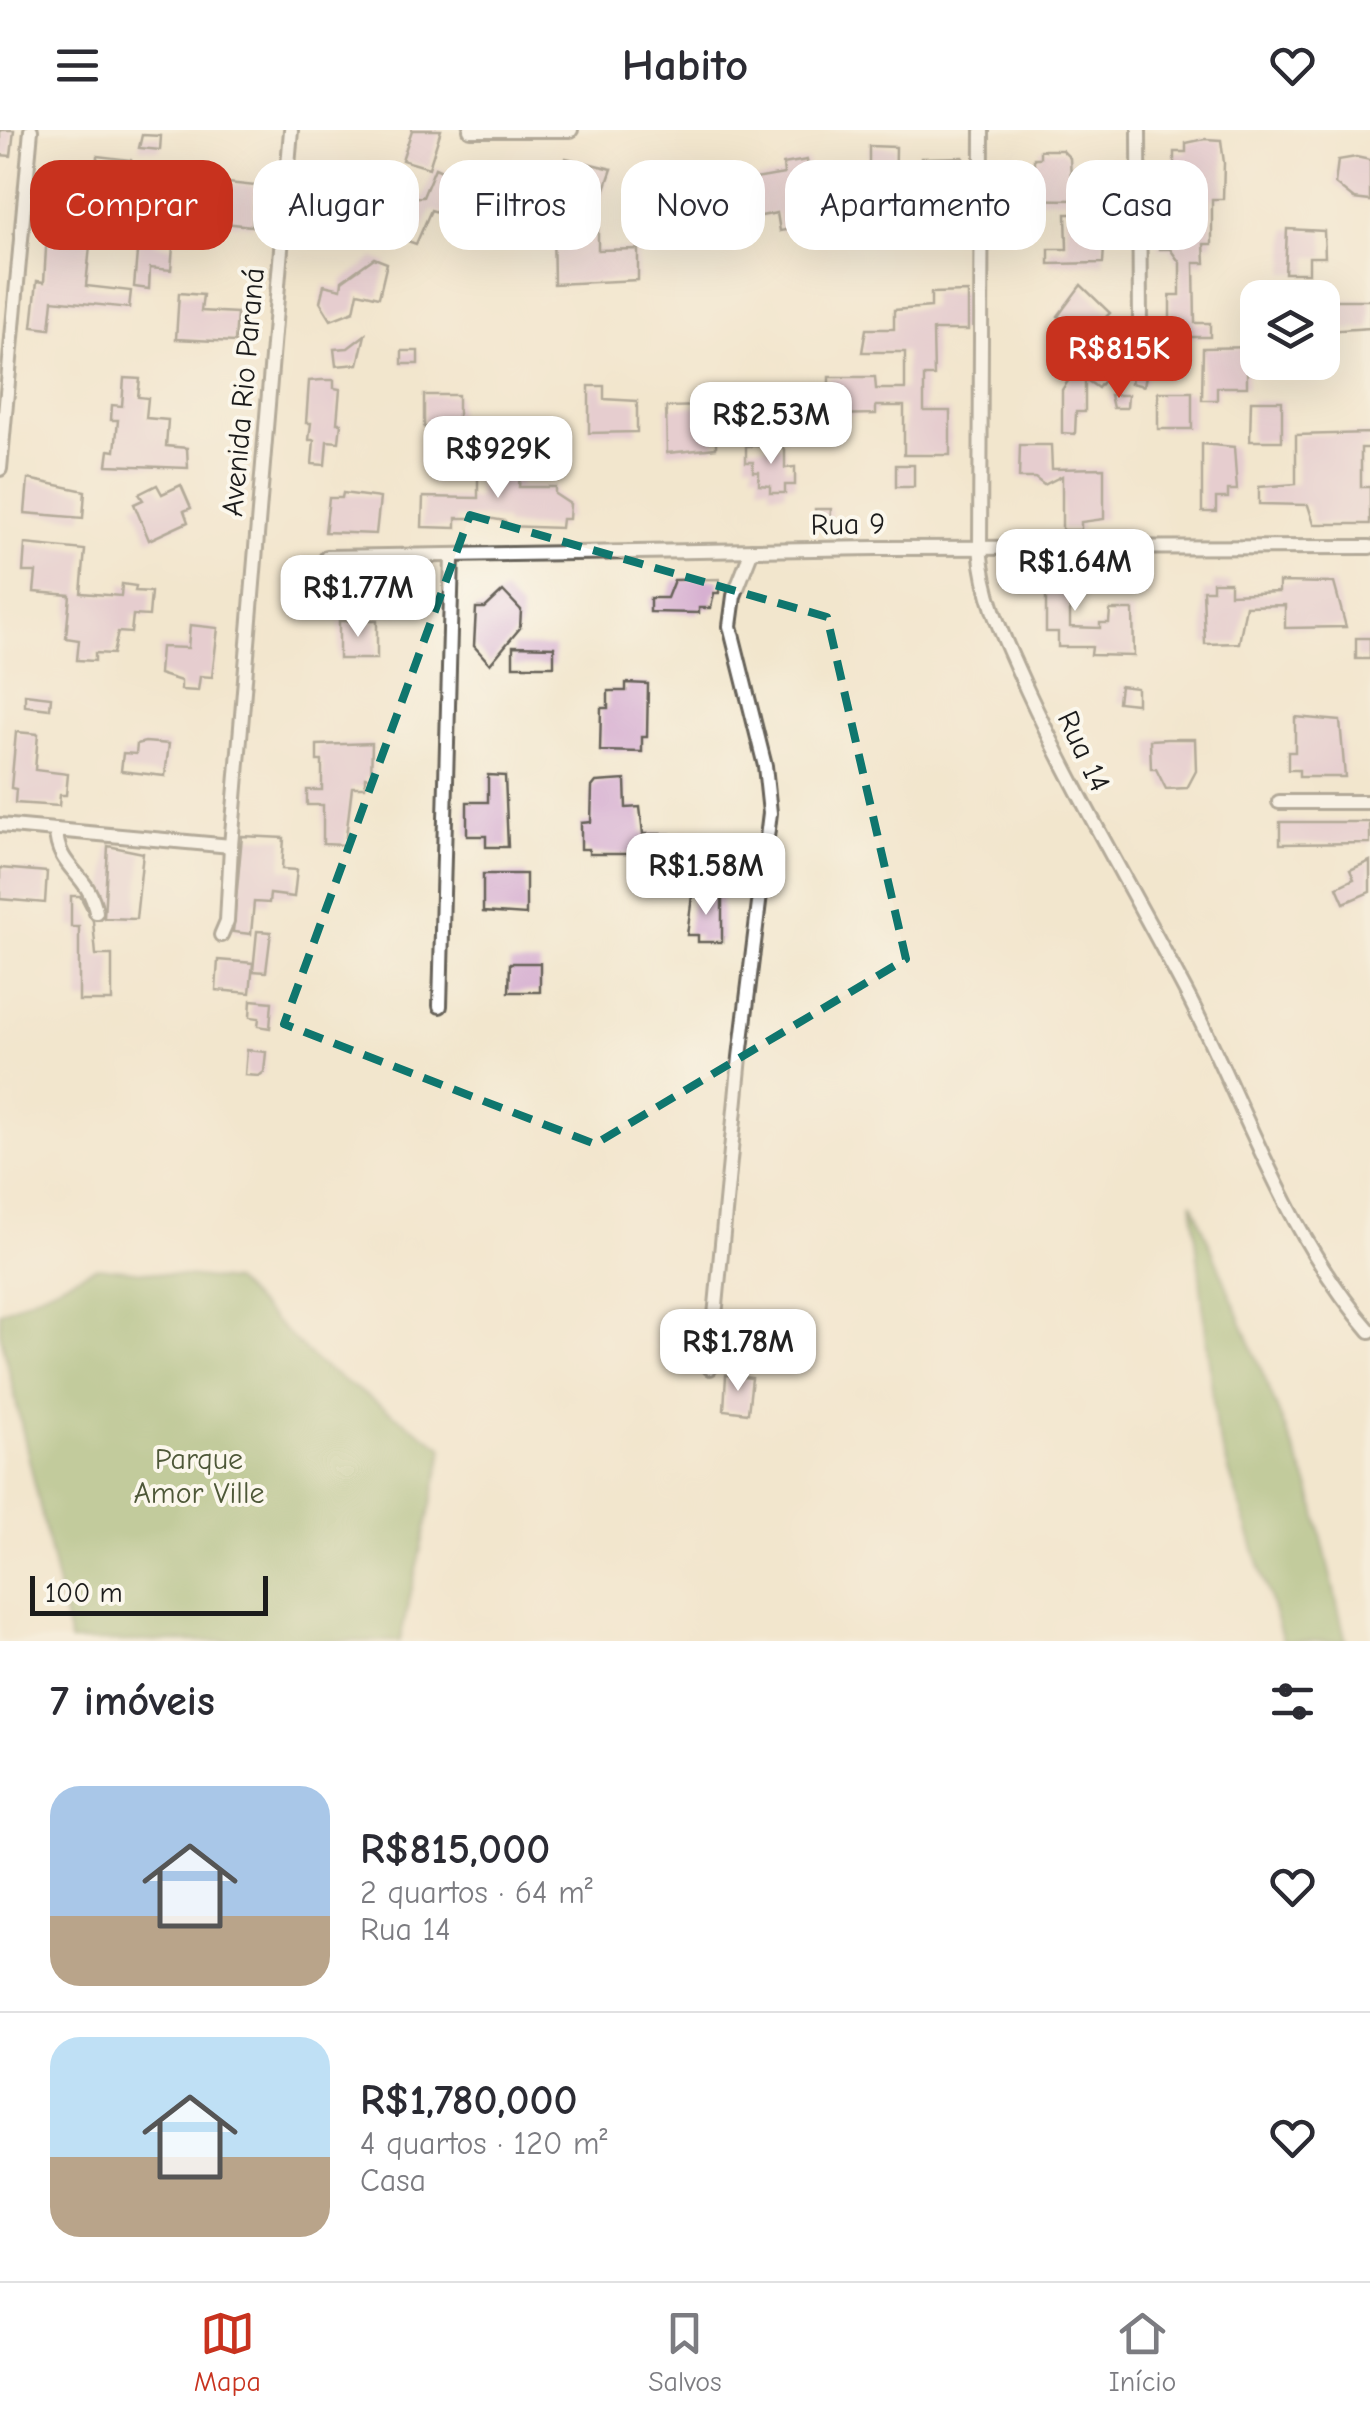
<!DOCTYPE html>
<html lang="pt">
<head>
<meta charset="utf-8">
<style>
  body { margin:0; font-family:"Comic Neue",sans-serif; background:#f2f2f3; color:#2b2b33; height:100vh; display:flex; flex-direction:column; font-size:38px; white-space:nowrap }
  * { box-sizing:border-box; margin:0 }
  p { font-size:32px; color:#7c7c81 }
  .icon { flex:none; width:55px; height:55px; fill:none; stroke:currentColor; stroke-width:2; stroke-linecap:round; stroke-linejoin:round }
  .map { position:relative; height:1511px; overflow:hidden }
  .drawer { display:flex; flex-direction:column; background:#fff; flex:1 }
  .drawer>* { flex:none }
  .guide { position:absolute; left:30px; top:30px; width:1310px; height:90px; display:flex; gap:20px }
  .buttons { position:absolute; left:1240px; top:150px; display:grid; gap:20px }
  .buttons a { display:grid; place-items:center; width:100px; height:100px; border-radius:20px; background:#fff; box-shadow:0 10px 40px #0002; font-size:50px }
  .scale { position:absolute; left:30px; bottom:25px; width:238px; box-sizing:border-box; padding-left:10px; border:5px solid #1c1c1c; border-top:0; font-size:28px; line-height:35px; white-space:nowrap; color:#1c1c1c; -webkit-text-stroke:8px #fbf7ec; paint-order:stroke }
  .price { position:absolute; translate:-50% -85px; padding:0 22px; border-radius:20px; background:#fff; color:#222; font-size:32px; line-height:65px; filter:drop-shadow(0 2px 5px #0008) }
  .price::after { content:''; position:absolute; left:50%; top:60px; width:30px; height:22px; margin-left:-15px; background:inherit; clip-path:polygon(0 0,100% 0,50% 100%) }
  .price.active { background:#c8321e; color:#fff }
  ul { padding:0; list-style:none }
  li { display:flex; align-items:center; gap:30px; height:250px; padding:0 50px }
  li+li { border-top:2px solid #e1e1e2 }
  li span { display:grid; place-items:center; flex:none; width:280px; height:200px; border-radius:30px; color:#555 }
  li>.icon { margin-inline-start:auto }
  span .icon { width:120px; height:120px; fill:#fffc; stroke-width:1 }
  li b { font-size:42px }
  h2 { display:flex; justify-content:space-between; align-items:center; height:120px; padding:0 50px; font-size:42px }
  .pill { padding:0 35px; border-radius:30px; background:#fff; box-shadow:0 10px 40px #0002; font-size:35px; line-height:90px }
  .pill.active { background:#c8321e; color:#fff }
  header { display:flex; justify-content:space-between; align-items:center; height:130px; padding:0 50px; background:#fff; font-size:45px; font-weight:700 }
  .menu { display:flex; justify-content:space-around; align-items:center; height:140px; border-top:2px solid #e1e1e2; background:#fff; font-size:28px; color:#7c7c81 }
  .menu a { display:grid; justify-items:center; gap:5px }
  .menu .active { color:#c8321e }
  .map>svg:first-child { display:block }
  .forest { fill:#88ab60; stroke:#52643e; stroke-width:2.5 }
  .building { fill:#d7b0d1 }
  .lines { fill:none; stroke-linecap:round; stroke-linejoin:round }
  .minor-casing { stroke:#67635a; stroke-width:18 }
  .minor { stroke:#fff; stroke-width:12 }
  .marked { fill:none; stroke:#0f766e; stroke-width:8; stroke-dasharray:20 12; stroke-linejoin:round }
  .labels { text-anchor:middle; stroke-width:8; stroke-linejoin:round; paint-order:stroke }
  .street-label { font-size:30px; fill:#1c1c1c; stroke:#fbf7ec }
  .park-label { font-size:30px; fill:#4e5838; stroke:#fbf7ec }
</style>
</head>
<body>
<header><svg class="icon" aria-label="menu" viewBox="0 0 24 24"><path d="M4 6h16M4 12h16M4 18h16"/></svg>Habito<svg class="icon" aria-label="heart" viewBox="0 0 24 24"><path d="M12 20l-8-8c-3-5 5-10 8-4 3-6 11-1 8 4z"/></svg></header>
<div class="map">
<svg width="1370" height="1511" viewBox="0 0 1370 1511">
  <rect width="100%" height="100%" fill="#fbf7ec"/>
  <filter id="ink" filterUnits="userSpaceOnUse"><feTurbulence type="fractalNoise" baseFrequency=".01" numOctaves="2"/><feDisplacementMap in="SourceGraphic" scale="20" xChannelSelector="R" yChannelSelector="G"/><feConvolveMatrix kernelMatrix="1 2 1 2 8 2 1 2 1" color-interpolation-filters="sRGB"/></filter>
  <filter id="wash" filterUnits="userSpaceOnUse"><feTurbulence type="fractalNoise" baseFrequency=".0048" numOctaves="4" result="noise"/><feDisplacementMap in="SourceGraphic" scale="40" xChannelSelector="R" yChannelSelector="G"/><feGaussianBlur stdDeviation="2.25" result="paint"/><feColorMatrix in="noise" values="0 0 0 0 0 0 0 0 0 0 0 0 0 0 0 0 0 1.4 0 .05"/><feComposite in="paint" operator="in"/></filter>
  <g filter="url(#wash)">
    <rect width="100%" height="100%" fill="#f2e6cd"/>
    <g class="forest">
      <path d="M1192 1071 1311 1361 1346 1511H1283L1216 1300Z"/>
      <path d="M97 1137 233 1151 319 1234 444 1318 400 1511H70L0 1201V1182Z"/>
    </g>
    <g id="blocks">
      <g class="building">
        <path d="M0 0H14L11 26 0 25Z"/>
        <path d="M412 0H441L429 38 402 30Z"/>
        <path d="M142 5 161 6 160 20 139 18Z"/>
        <path d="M1205 9 1221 10 1224 33 1223 69H1212V114H1204L1205 133H1194L1195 193H1210V207H1170V165H1180V133L1170 119H1159L1158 78H1174V22H1186V13Z"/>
        <path d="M869 16 896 17 895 70H851V91L836 90 838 38H869Z"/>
        <path d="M1040 20H1062L1070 28 1071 49 1091 51 1073 70 1008 69V47L1034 46V28H1040Z"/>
        <path d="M97 26 131 30 125 86 104 84 103 95 90 94 93 71 84 70 86 46 95 47Z"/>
        <path d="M963 27 964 88 924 81 921 28Z"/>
        <path d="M1356 27 1370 30V71L1354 69 1335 54 1338 30Z"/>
        <path d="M566 28 612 39 594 90H598V120L638 119V150L554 154 553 94H526L532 77H548Z"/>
        <path d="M476 29 484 41 468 51 485 58 475 84H461L459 89 431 80 416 114 402 109 410 92 379 75 361 77 362 68H353L352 35H379V68L423 67 435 38 451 45Z"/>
        <path d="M807 30 818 95 780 101 777 83 745 89 738 52 784 44 783 34Z"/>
        <path d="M228 53 256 56 252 96 205 91 208 59 227 61Z"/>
        <path d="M700 64H715L716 82H700Z"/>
        <path d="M1066 84H1106L1103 133 1049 134V119H1067Z"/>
        <path d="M1287 99 1324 101 1325 127H1309V143H1285Z"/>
        <path d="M139 100 154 101 153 113 173 117 171 140 150 138 149 159 134 157Z"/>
        <path d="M47 102 91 106 86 156 131 161 129 178 53 170 50 199 32 197 37 151 44 152Z"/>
        <path d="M374 128 387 133 379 167 358 162 354 181 331 190 320 172 324 155 341 159 342 151Z"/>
        <path d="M1081 155 1110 183 1083 210 1058 186Z"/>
        <path d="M968 162V200H933L934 246H924V281H950V325H904V276H876V284L829 285V273L817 274V259H829V247H875L876 259H905V222H862L866 199H894V180L931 177V163Z"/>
        <path d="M179 163 203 165 201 181 237 183 235 212 176 209Z"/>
        <path d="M1326 170H1370V198L1326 201Z"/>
        <path d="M365 205 358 234 336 236 334 219 348 218Z"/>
        <path d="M1091 217 1111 232 1108 234 1116 235 1098 258 1085 249V282H1076L1075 304 1062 303V260Z"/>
        <path d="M1258 217V232H1247V257H1217V270H1202L1203 218Z"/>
        <rect x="402" y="221" width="16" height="13"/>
        <path d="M1134 239 1147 241 1144 256 1131 253Z"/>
        <path d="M124 248 140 249 138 267 148 268 146 288 168 290 166 316 187 318 188 338 107 335 109 320 115 321 118 290H111L112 275 122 276Z"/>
        <path d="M322 250H334V258L340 259 337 293H341L339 312 327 311 325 335 312 334 314 310H309L311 293H306L309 251Z"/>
        <path d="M589 256H604V269L637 271V302L589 303Z"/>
        <rect x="1158" y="262" width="34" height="37"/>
        <path d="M424 265H458V298L424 297Z"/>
        <path d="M1110 265H1128L1127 278H1113Z"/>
        <path d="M778 271 795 272V286H778Z"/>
        <path d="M1251 271H1282V311H1250Z"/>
        <path d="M706 276 707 298H716V318L667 323 666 277Z"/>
        <path d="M1370 303V318H1361V357H1370V394H1314L1308 375 1259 374V357L1296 354V305Z"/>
        <path d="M1202 314 1234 317 1237 360H1228V368H1216V382H1202Z"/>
        <path d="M1020 315H1051L1052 339 1104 338V389L1081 392V400H1062V346L1044 355 1035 348H1019Z"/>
        <path d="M746 316H780L785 320V338L795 337V355H785V363H770V356L759 355V342H753V332H746Z"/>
        <path d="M471 319 494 320 495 343H520L519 357H555V364L570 374 569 389H562L561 398 505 396V391L488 388H456V398L422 397 423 367 478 368V332H471Z"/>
        <rect x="896" y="335" width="18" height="22"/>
        <path d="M28 349 85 361 83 388 25 383Z"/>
        <path d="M157 355 162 364 181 355 191 378 184 381 188 392 149 410 134 374 143 370 139 364Z"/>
        <path d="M343 363 380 368 376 404 325 402 329 368H342Z"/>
        <path d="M815 379H831L830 399H816Z"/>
        <path d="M25 414 85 420 81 463 121 466 122 454 136 456 135 461 151 462 149 486 133 485 131 503 118 502 113 524 95 523V531L77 530 79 510 66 508 70 465 34 462 36 442H23Z"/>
        <path d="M1005 438 1070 440V497L1100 498V493H1109L1110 480H1133L1134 526 1091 525 1092 517H1058V502H1046V464L1021 461V452H1005Z"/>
        <path d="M1115 439H1133V452H1116Z"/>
        <path d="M719 449V463H714L711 478H699V483L650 482V468H667L674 450Z"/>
        <path d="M1213 452H1230V464L1279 462V452L1334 453 1346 497 1285 498V475L1246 476 1239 513 1205 514 1203 460H1213Z"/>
        <path d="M503 461 521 480 520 498 490 534 474 516 476 478H485Z"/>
        <rect x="339" y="491" width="38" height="38"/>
        <path d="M190 495 218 498 212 547 200 546 198 561 181 560V551L159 544 161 517 188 518Z"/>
        <rect x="1356" y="508" width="14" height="21"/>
        <path d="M513 516 554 517V536H513Z"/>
        <path d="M626 553 648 554 647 607H642V622L600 621 601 578H608V561H626Z"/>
        <path d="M1120 556 1137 558V574L1118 572Z"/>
        <path d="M25 564 51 567 50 579 25 576Z"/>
        <path d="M1295 587 1340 591 1345 647H1299V640H1288V622H1295Z"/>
        <path d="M16 602 38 604 35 640 68 644 66 665H60L59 676 15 673 16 659 11 658Z"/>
        <path d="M1168 609H1195L1196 641 1187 658 1166 659 1156 639H1151L1150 610Z"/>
        <path d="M145 612 169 614 165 646 121 641 123 623 136 624 137 614Z"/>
        <path d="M372 613 371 648 365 647V657H352L345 715 323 714V675H307V660H322V631H317V615Z"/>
        <path d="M488 645 505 646 508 717H486V706H467V672H488Z"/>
        <path d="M625 650 626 678 640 677 643 704H670V724H589V719H581V693L591 692 592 657 596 652Z"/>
        <path d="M1280 692H1370V713L1280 714Z"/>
        <path d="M242 706 284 708 282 739 297 740 294 767 270 764 269 773 254 772 251 804 233 802Z"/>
        <path d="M108 716 143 723 136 789 104 788Z"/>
        <path d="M1370 731V762L1344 773 1337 757 1354 749 1350 740Z"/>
        <path d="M0 738 47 742 45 773 0 769Z"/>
        <path d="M483 744H526V785L483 782Z"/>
        <path d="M722 765V812H698V805H687L692 766Z"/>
        <path d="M71 766H80L93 791 96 825H112V871H79V797H71Z"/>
        <path d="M257 801 271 802 266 842 253 841Z"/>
        <path d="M218 830 253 833 250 863 216 860Z"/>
        <path d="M510 833H540V862H509Z"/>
        <path d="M251 870 272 872 270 898 258 896 259 888 250 887Z"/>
        <path d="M247 920 266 922 264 942 259 946 245 945Z"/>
        <path d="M786 1216 787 1222H792L793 1238 770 1242 769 1223H775V1217Z"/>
        <path d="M726 1245 752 1248 748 1283 724 1280Z"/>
      </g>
    </g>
  </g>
  <g filter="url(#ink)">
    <use href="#blocks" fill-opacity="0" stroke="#67635a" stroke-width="2.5"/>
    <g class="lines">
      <g class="minor-casing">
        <g id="minor">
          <path d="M470 0H571"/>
          <path d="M982 0 980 418C985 474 1005 510 1027 560 1075 664 1133 761 1186 862 1245 975 1286 1105 1370 1201"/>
          <path d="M1139 0 1140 200"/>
          <path d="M0 339 31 0"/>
          <path d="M327 427 876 418 1370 417"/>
          <path d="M1279 672H1370"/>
          <path d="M0 695 231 716 291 0"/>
          <path d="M56 700C57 740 89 742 96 782"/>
          <path d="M221 805 227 791 231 716"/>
          <path d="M440 876 452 426"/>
          <path d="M710 1238 740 927 770 683 765 636 730 496 734 466 752 420"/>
        </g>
      </g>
      <use href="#minor" class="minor"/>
    </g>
  </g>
  <path d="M0 0H1370V1511H0ZM470 385 827 487 906 829 595 1014 284 894Z" fill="#f2e6cd" fill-opacity=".55" fill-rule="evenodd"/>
  <path class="marked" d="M470 385 827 487 906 829 595 1014 284 894Z"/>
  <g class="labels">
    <g class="street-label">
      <text transform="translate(243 262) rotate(-85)" y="10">Avenida Rio Paraná</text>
      <text transform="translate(848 394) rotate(-1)" y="10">Rua 9</text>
      <text transform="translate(1084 621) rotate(65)" y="10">Rua 14</text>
    </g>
    <g class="park-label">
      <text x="199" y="1339">Parque<tspan x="199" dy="34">Amor Ville</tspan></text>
    </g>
  </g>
</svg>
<div class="buttons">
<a><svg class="icon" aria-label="layers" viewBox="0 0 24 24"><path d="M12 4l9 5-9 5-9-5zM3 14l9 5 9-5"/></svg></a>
</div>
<div class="scale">100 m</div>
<b class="price active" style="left:1119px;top:271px">R$815K</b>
<b class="price" style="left:771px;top:337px">R$2.53M</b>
<b class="price" style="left:498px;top:371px">R$929K</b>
<b class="price" style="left:1075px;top:484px">R$1.64M</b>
<b class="price" style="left:358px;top:510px">R$1.77M</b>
<b class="price" style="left:706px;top:788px">R$1.58M</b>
<b class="price" style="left:738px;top:1264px">R$1.78M</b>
<div class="guide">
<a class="pill active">Comprar</a>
<a class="pill">Alugar</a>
<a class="pill">Filtros</a>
<a class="pill">Novo</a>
<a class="pill">Apartamento</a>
<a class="pill">Casa</a>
</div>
</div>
<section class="drawer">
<h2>7 imóveis<svg class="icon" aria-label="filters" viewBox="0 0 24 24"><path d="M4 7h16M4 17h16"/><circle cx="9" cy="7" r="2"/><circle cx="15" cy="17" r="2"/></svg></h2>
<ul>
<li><span style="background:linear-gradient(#a9c7e8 65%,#b9a48a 0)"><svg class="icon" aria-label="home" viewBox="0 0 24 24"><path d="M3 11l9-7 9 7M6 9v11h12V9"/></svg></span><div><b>R$815,000</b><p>2 quartos · 64 m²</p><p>Rua 14</p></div><svg class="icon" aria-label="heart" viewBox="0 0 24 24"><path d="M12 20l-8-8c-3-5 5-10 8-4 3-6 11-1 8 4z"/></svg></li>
<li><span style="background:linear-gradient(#bfe0f5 60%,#b9a48a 0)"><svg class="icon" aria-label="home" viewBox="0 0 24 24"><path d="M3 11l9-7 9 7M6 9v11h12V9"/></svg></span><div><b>R$1,780,000</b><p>4 quartos · 120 m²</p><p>Casa</p></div><svg class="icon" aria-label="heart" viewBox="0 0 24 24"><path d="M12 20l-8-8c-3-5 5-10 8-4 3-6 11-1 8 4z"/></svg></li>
</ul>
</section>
<nav class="menu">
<a class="active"><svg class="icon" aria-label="map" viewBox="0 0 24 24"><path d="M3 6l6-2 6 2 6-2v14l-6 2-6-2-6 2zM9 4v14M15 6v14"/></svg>Mapa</a>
<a><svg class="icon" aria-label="saved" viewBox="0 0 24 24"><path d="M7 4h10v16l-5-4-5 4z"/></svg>Salvos</a>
<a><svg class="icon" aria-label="home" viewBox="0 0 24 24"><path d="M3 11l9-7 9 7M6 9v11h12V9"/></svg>Início</a>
</nav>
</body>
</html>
